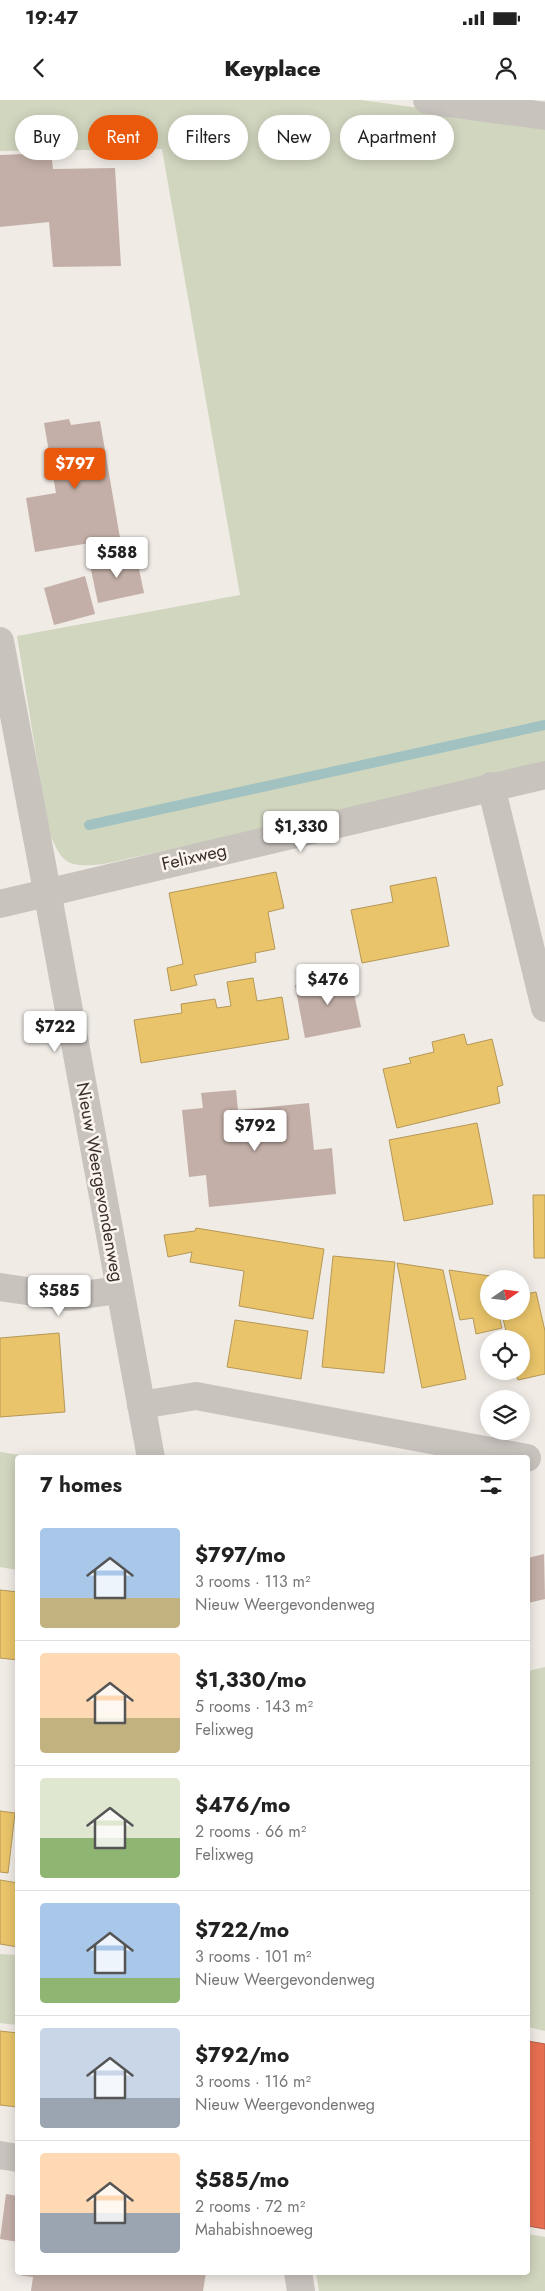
<!DOCTYPE html>
<html lang="en">
<head>
<meta charset="utf-8">
<style>
  body { margin:0; font-family:Jost,sans-serif; background:#f6f6f6; color:#222; height:100vh; display:flex; flex-direction:column; font-size:19px; white-space:nowrap }
  * { box-sizing:border-box; margin:0 }
  p { font-size:16px; color:#767676 }
  .icon { flex:none; width:28px; height:28px; fill:none; stroke:currentColor; stroke-width:2; stroke-linecap:round; stroke-linejoin:round }
  .map { position:relative; flex:1; overflow:hidden }
  .drawer { position:absolute; left:15px; top:1355px; width:515px; height:820px; display:flex; flex-direction:column; background:#fff; border-radius:5px; box-shadow:0 2px 12px #0003 }
  .drawer>* { flex:none }
  .guide { position:absolute; left:15px; top:15px; width:515px; height:45px; display:flex; gap:10px }
  .needle { width:32px; rotate:76deg }
  .tools { position:absolute; left:480px; top:1170px; display:grid; gap:10px }
  .tools a { display:grid; place-items:center; width:50px; height:50px; border-radius:50%; background:#fff; box-shadow:0 2px 12px #0003; font-size:25px }
  .price { position:absolute; translate:-50% -42px; padding:0 11px; border-radius:5px; background:#fff; color:#222; font-size:16px; line-height:32px; filter:drop-shadow(0 1px 2px #0008) }
  .price::after { content:''; position:absolute; left:50%; top:30px; width:15px; height:11px; margin-left:-8px; background:inherit; clip-path:polygon(0 0,100% 0,50% 100%) }
  .price.current { background:#ea580c; color:#fff }
  ul { padding:0; list-style:none }
  li { display:flex; align-items:center; gap:15px; height:125px; padding:0 25px }
  li+li { border-top:1px solid #e0e0e0 }
  li span { display:grid; place-items:center; flex:none; width:140px; height:100px; border-radius:5px; color:#555 }
  li>.icon { margin-inline-start:auto }
  span .icon { width:60px; height:60px; fill:#fffc; stroke-width:1 }
  li b { font-size:21px }
  h2 { display:flex; justify-content:space-between; align-items:center; height:60px; padding:0 25px; font-size:21px }
  .pill { padding:0 18px; border-radius:22px; background:#fff; box-shadow:0 2px 12px #0003; font-size:18px; line-height:45px }
  .pill.current { background:#ea580c; color:#fff }
  .status { display:flex; justify-content:space-between; align-items:center; height:35px; padding:0 25px; background:#fff; direction:ltr }
  .status svg { height:14px; fill:currentColor }
  header { display:flex; justify-content:space-between; align-items:center; height:65px; padding:0 25px; background:#fff; font-size:22px; font-weight:800 }
  .map>svg:first-child { display:block }
  .green { fill:#d1d6bf }
  .homes { fill:#e9c46a; stroke:#b59857 }
  .shops { fill:#e76f51; stroke:#b35c46 }
  .lines { fill:none; stroke-linecap:round; stroke-linejoin:round }
  .stream { stroke:#a1c2c1; stroke-width:10 }
  .building { fill:#c3afa7 }
  .minor { stroke:#c9c3be; stroke-width:28 }
  .labels { text-anchor:middle; stroke-width:5; stroke-linejoin:round; paint-order:stroke }
  .street-label { font-size:18px; fill:#3b302b; stroke:#fbf5ee }
</style>
</head>
<body>
<div class="status"><b>19:47</b><svg viewBox="0 0 49 12"><path d="M0 12V9h3v3zM5 12V6h3v6zM10 12V3h3v9zM15 12V0h3v12zM26 1h20v11H26zM47 4h2v5h-2z"/></svg></div>
<header><svg class="icon" aria-label="back" viewBox="0 0 24 24"><path d="M15 5l-7 7 7 7"/></svg>Keyplace<svg class="icon" aria-label="person" viewBox="0 0 24 24"><circle cx="12" cy="8" r="4"/><path d="M4 21q1-7 8-7t8 7"/></svg></header>
<div class="map">
<svg width="545" height="2191" viewBox="0 0 545 2191">
  <rect width="100%" height="100%" fill="#f0ebe5"/>
  <g class="green">
    <path d="M0 0H361L545 25V666L104 764C66 768 62 764 48 729L17 536 240 495 162 49 0 51Z"/>
    <path d="M0 1352 34 1357 18 1358 17 1470 0 1467Z"/>
    <path d="M545 1567V1931L528 1927V1571Z"/>
    <path d="M0 1854 17 1855V1925L0 1923Z"/>
    <path d="M528 2134 545 2137V2191H319L316 2173 528 2172Z"/>
  </g>
  <g class="homes">
    <path d="M276 772 284 808 268 812 275 849 255 853 256 862 194 875 197 885 171 891 167 868 183 864 169 793Z"/>
    <path d="M436 777 449 846 362 863 351 810 393 802 390 786Z"/>
    <path d="M253 878 257 901 282 897 289 939 141 963 134 920 182 913 181 904 215 899 217 908 231 906 227 882Z"/>
    <path d="M464 934 467 945 492 939 503 985 497 987 500 1003 397 1028 383 969 411 963 409 958 434 952 432 942Z"/>
    <path d="M477 1023 493 1104 404 1121 389 1040Z"/>
    <path d="M533 1095H545V1158H534Z"/>
    <path d="M196 1128 324 1149 313 1219 239 1206 244 1171 190 1162 192 1152 168 1157 164 1135 195 1131Z"/>
    <path d="M333 1156 395 1162 384 1273 322 1267Z"/>
    <path d="M397 1163 443 1170 466 1279 422 1288Z"/>
    <path d="M449 1170 490 1176 489 1211H498L502 1228 476 1234 473 1218 460 1220Z"/>
    <path d="M536 1192 545 1231V1274L518 1280 515 1271H521V1239H508L501 1211H521V1195Z"/>
    <path d="M235 1220 308 1231 301 1279 227 1267Z"/>
    <path d="M59 1233 65 1312 0 1317V1238Z"/>
    <path d="M0 1490 18 1492V1560L0 1558Z"/>
    <path d="M0 1711 15 1713 8 1773 0 1772Z"/>
    <path d="M0 1780 18 1783V1847L0 1844Z"/>
    <path d="M0 1931 18 1933V2007L0 2005Z"/>
  </g>
  <path class="shops" d="M528 1941 545 1944V2129L528 2126Z"/>
  <g class="lines">
    <path class="stream" d="M89 725 545 625"/>
  </g>
  <g class="building">
    <path d="M51 53 53 69 115 68 121 166 53 167 49 122 0 127V55Z"/>
    <path d="M69 319 71 325 100 321 120 438 35 452 26 398 56 393 44 323Z"/>
    <path d="M136 455 144 493 98 503 90 465Z"/>
    <path d="M85 476 95 514 54 525 44 488Z"/>
    <path d="M350 874 361 927 305 938 295 885Z"/>
    <path d="M236 990 238 1010 309 1003 314 1050 332 1048 336 1094 209 1107 206 1075 189 1077 182 1010 203 1008 201 993Z"/>
    <path d="M544 1454 545 1499 528 1503V1458Z"/>
    <path d="M6 2094 18 2096V2142L0 2139Z"/>
    <path d="M19 2172H206L203 2191H31L33 2177 19 2175Z"/>
  </g>
  <g class="lines">
    <g class="minor">
      <path d="M427 0 545 16"/>
      <path d="M0 541C52 813 101 1085 151 1358"/>
      <path d="M491 686 545 908"/>
      <path d="M0 804 545 675"/>
      <path d="M0 1187 68 1197 119 1190"/>
      <path d="M141 1305 196 1296 527 1358"/>
      <path d="M0 2055 18 2058"/>
      <path d="M298 2172 301 2191"/>
    </g>
  </g>
  <g class="labels">
    <g class="street-label">
      <text transform="translate(194 757) rotate(-13)" y="6">Felixweg</text>
      <text transform="translate(100 1082) rotate(80)" y="6">Nieuw Weergevondenweg</text>
    </g>
  </g>
</svg>
<div class="tools">
<a><svg class="needle" viewBox="-14 -14 28 28"><path d="M0-13l5 13h-10z" fill="#e53935"/><path d="M0 13l5-13h-10z" fill="#767676"/></svg></a>
<a><svg class="icon" aria-label="locate" viewBox="0 0 24 24"><circle cx="12" cy="12" r="6"/><path d="M12 2v4M12 18v4M2 12h4M18 12h4"/></svg></a>
<a><svg class="icon" aria-label="layers" viewBox="0 0 24 24"><path d="M12 4l9 5-9 5-9-5zM3 14l9 5 9-5"/></svg></a>
</div>
<b class="price current" style="left:75px;top:390px">$797</b>
<b class="price" style="left:117px;top:479px">$588</b>
<b class="price" style="left:301px;top:753px">$1,330</b>
<b class="price" style="left:328px;top:906px">$476</b>
<b class="price" style="left:55px;top:953px">$722</b>
<b class="price" style="left:255px;top:1052px">$792</b>
<b class="price" style="left:59px;top:1217px">$585</b>
<div class="guide">
<a class="pill">Buy</a>
<a class="pill current">Rent</a>
<a class="pill">Filters</a>
<a class="pill">New</a>
<a class="pill">Apartment</a>
</div>
<section class="drawer">
<h2>7 homes<svg class="icon" aria-label="filters" viewBox="0 0 24 24"><path d="M4 7h16M4 17h16"/><circle cx="9" cy="7" r="2"/><circle cx="15" cy="17" r="2"/></svg></h2>
<ul>
<li><span style="background:linear-gradient(#a9c7e8 70%,#c2b280 0)"><svg class="icon" aria-label="home" viewBox="0 0 24 24"><path d="M3 11l9-7 9 7M6 9v11h12V9"/></svg></span><div><b>$797/mo</b><p>3 rooms · 113 m²</p><p>Nieuw Weergevondenweg</p></div></li>
<li><span style="background:linear-gradient(#ffd9b3 65%,#c2b280 0)"><svg class="icon" aria-label="home" viewBox="0 0 24 24"><path d="M3 11l9-7 9 7M6 9v11h12V9"/></svg></span><div><b>$1,330/mo</b><p>5 rooms · 143 m²</p><p>Felixweg</p></div></li>
<li><span style="background:linear-gradient(#dfe7d0 60%,#8fb573 0)"><svg class="icon" aria-label="home" viewBox="0 0 24 24"><path d="M3 11l9-7 9 7M6 9v11h12V9"/></svg></span><div><b>$476/mo</b><p>2 rooms · 66 m²</p><p>Felixweg</p></div></li>
<li><span style="background:linear-gradient(#a9c7e8 75%,#8fb573 0)"><svg class="icon" aria-label="home" viewBox="0 0 24 24"><path d="M3 11l9-7 9 7M6 9v11h12V9"/></svg></span><div><b>$722/mo</b><p>3 rooms · 101 m²</p><p>Nieuw Weergevondenweg</p></div></li>
<li><span style="background:linear-gradient(#c9d6e8 70%,#9aa5b1 0)"><svg class="icon" aria-label="home" viewBox="0 0 24 24"><path d="M3 11l9-7 9 7M6 9v11h12V9"/></svg></span><div><b>$792/mo</b><p>3 rooms · 116 m²</p><p>Nieuw Weergevondenweg</p></div></li>
<li><span style="background:linear-gradient(#ffd9b3 60%,#9aa5b1 0)"><svg class="icon" aria-label="home" viewBox="0 0 24 24"><path d="M3 11l9-7 9 7M6 9v11h12V9"/></svg></span><div><b>$585/mo</b><p>2 rooms · 72 m²</p><p>Mahabishnoeweg</p></div></li>
</ul>
</section>
</div>
</body>
</html>
